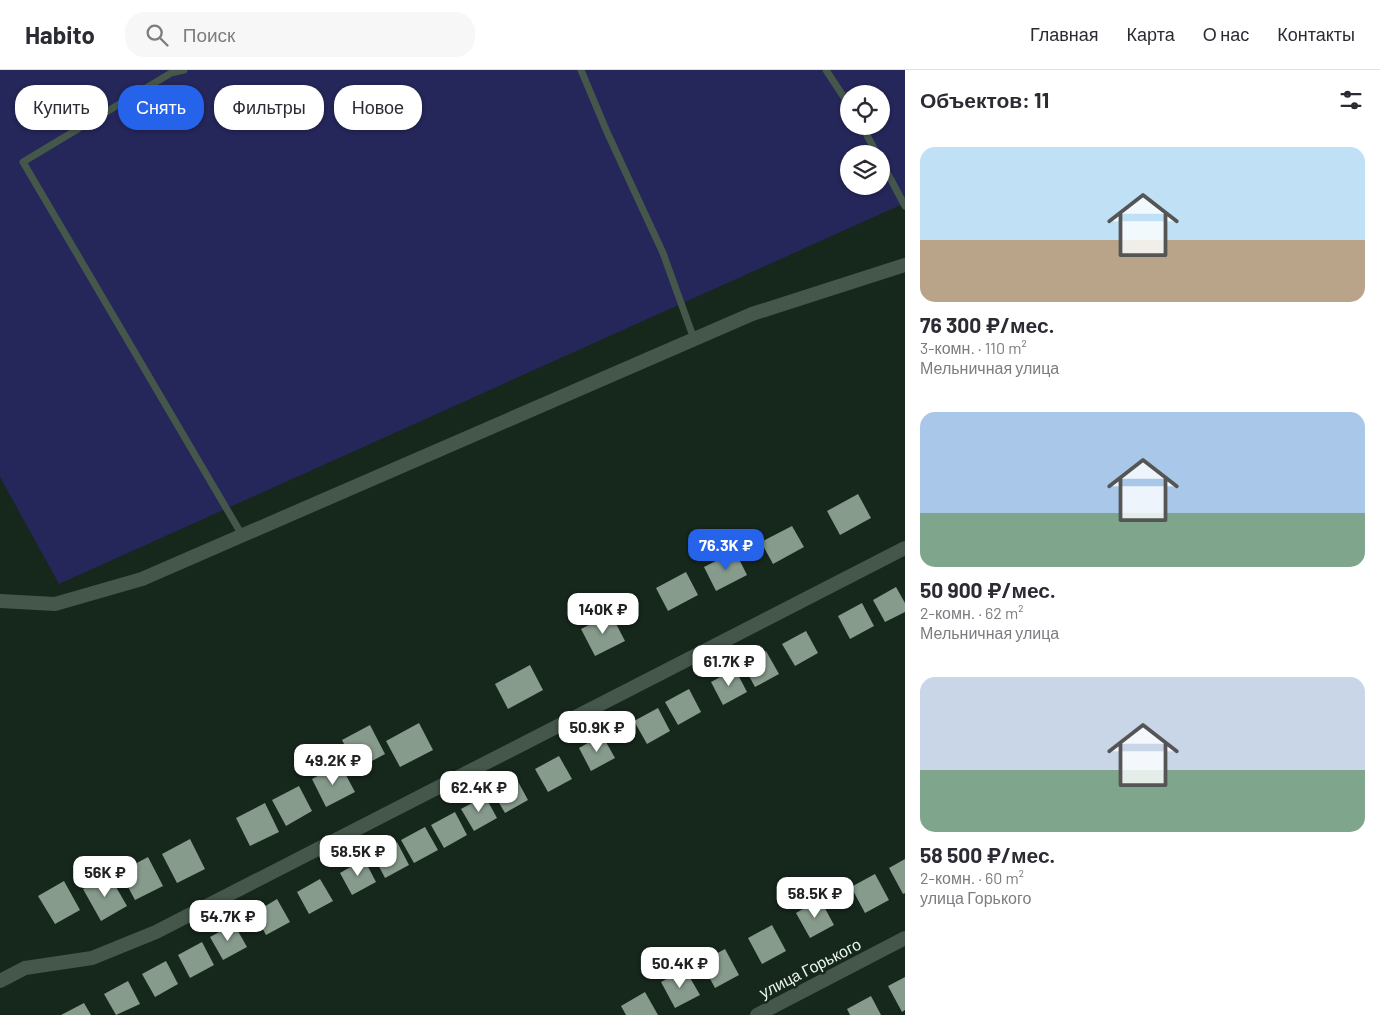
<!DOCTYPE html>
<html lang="ru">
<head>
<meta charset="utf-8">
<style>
  body { margin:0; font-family:Barlow,sans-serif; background:#f7f7f7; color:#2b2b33; height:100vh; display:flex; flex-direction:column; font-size:19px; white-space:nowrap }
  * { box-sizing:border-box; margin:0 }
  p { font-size:16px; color:#7c7c81 }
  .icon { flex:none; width:28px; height:28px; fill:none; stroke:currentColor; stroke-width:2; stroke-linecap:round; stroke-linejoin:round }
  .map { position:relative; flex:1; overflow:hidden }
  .sheet { display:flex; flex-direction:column; background:#fff; width:475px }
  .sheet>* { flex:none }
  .hud { position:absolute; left:15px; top:15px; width:475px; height:45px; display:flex; gap:10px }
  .tools { position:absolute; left:840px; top:15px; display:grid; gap:10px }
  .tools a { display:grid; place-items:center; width:50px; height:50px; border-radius:50%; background:#fff; box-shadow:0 1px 4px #0004; font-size:25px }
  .price { position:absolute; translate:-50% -42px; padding:0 11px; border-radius:10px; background:#fff; color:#222; font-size:16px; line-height:32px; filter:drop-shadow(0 1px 2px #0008) }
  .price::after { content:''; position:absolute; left:50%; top:30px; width:15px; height:11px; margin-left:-8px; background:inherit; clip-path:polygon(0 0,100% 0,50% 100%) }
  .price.selected { background:#2563eb; color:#fff }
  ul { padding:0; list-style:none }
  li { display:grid; align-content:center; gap:10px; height:265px; padding:0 15px }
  li span { display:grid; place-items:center; height:155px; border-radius:15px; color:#555 }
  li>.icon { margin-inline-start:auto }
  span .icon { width:90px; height:90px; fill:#fffc; stroke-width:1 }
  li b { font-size:21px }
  h2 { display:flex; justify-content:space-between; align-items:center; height:60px; padding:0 15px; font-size:21px }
  .pill { padding:0 18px; border-radius:20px; background:#fff; box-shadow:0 1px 4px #0004; font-size:18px; line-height:45px }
  .pill.selected { background:#2563eb; color:#fff }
  header { display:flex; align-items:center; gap:30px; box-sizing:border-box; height:70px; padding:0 25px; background:#fff; border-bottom:1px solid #e1e1e2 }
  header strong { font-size:24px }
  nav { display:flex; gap:28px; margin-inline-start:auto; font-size:18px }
  .search { width:350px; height:45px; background:#f7f7f7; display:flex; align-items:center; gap:12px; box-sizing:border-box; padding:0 18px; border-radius:20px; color:#7c7c81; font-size:19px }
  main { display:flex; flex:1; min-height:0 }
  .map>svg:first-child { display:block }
  .green { fill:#252659; fill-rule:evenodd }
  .building { fill:#869b8c }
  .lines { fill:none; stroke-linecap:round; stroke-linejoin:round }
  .lane { stroke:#44574a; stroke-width:7 }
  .street { stroke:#44574a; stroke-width:14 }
  .labels { text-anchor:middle; stroke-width:5; stroke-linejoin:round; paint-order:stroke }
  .street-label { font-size:16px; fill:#e9f4ec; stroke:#16271c }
</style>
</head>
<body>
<header>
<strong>Habito</strong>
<div class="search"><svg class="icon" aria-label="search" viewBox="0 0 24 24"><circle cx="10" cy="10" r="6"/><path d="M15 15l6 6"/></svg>Поиск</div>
<nav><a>Главная</a><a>Карта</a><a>О нас</a><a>Контакты</a></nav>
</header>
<main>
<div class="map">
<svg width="905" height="945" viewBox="0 0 905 945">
  <rect width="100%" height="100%" fill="#16271c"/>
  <path class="green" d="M0 0H905V133L59 514 0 407ZM849 24H881V56H849ZM849 84H881V116H849Z"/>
  <g class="building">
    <path d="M858 424 871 448 840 465 827 441Z"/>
    <path d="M792 456 804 477 773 494 761 472Z"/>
    <path d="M735 481 747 505 716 521 704 497Z"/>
    <path d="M686 502 698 525 668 541 656 518Z"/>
    <path d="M896 517 905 533V542L885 552 873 530Z"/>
    <path d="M862 533 874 556 850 569 838 546Z"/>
    <path d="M611 544 625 571 595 586 581 559Z"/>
    <path d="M806 561 818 583 795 596 782 574Z"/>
    <path d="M766 581 779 604 755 617 743 595Z"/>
    <path d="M530 595 543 620 508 639 495 614Z"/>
    <path d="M735 599 747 622 723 635 711 612Z"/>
    <path d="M689 619 701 642 678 655 665 632Z"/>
    <path d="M658 638 670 661 647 674 634 651Z"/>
    <path d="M419 653 433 680 400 697 386 671Z"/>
    <path d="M370 655 385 684 357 699 342 670Z"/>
    <path d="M602 665 615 688 591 701 579 678Z"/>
    <path d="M559 686 572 709 548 722 535 699Z"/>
    <path d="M340 694 355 722 326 737 312 709Z"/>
    <path d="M516 708 528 730 505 743 492 721Z"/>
    <path d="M299 716 312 741 286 756 272 730Z"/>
    <path d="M485 726 497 748 474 761 461 739Z"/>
    <path d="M265 733 279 762 250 776 236 748Z"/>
    <path d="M455 742 467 765 444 778 431 755Z"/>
    <path d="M425 757 438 780 414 793 401 770Z"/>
    <path d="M190 769 205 799 177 813 162 784Z"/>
    <path d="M397 772 409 795 385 808 373 785Z"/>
    <path d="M148 787 163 816 135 830 120 802Z"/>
    <path d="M364 789 376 812 352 825 340 803Z"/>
    <path d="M905 789V823L903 824 889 798Z"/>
    <path d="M875 804 889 830 865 843 851 817Z"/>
    <path d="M109 805 127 836 101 851 83 819Z"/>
    <path d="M320 809 333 831 309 844 297 822Z"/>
    <path d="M64 811 80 840 55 854 38 826Z"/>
    <path d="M277 829 290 852 266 865 254 843Z"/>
    <path d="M820 829 834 855 810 868 796 843Z"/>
    <path d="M234 854 247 877 223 890 210 867Z"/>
    <path d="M772 855 786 881 762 894 748 868Z"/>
    <path d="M202 872 214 895 190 908 178 885Z"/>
    <path d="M725 879 739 905 715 918 701 892Z"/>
    <path d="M166 891 178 914 155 927 142 904Z"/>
    <path d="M685 899 700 925 675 938 661 912Z"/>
    <path d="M905 907V940L902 942 888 916Z"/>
    <path d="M128 911 140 934 116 945 104 924Z"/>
    <path d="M645 922 658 945H626L621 936Z"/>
    <path d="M871 926 881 945H850L847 939Z"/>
    <path d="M84 933 91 945H61Z"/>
  </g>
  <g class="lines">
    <g class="lane">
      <path d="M184 0 171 3 23 92 242 465"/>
      <path d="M581 0 607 62 663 183 694 269"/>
      <path d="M826 0 849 35"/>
      <path d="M862 56 877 84"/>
      <path d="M881 91 905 136"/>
    </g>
    <g class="street">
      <path d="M0 531 55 534 142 509 752 244 905 195"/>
      <path d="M0 911 25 898 92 888 156 862 905 478"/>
      <path d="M757 945 905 868"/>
    </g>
  </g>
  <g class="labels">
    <g class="street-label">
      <text transform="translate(810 898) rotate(-27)" y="6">улица Горького</text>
    </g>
  </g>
</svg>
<div class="tools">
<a><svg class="icon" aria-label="locate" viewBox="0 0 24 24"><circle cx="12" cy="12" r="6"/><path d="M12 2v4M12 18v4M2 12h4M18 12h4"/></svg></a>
<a><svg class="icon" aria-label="layers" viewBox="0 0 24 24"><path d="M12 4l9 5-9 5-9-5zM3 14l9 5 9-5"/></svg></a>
</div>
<b class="price selected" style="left:726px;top:501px">76.3K ₽</b>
<b class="price" style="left:603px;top:565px">140K ₽</b>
<b class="price" style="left:729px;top:617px">61.7K ₽</b>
<b class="price" style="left:597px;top:683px">50.9K ₽</b>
<b class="price" style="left:333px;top:716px">49.2K ₽</b>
<b class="price" style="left:479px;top:743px">62.4K ₽</b>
<b class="price" style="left:358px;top:807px">58.5K ₽</b>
<b class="price" style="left:105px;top:828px">56K ₽</b>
<b class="price" style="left:815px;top:849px">58.5K ₽</b>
<b class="price" style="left:228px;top:872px">54.7K ₽</b>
<b class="price" style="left:680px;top:919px">50.4K ₽</b>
<div class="hud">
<a class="pill">Купить</a>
<a class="pill selected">Снять</a>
<a class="pill">Фильтры</a>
<a class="pill">Новое</a>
</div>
</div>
<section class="sheet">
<h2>Объектов: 11<svg class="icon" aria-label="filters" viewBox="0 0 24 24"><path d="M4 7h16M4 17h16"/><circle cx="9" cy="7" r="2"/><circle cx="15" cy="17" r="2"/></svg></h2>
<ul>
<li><span style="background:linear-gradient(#bfe0f5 60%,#b9a48a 0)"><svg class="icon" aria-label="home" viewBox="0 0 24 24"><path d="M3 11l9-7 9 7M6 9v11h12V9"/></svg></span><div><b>76 300 ₽/мес.</b><p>3-комн. · 110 m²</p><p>Мельничная улица</p></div></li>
<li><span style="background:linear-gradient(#a9c7e8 65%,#7fa58c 0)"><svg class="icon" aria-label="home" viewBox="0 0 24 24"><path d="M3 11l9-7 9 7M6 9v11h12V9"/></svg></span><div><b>50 900 ₽/мес.</b><p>2-комн. · 62 m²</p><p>Мельничная улица</p></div></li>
<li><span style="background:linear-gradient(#c9d6e8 60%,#7fa58c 0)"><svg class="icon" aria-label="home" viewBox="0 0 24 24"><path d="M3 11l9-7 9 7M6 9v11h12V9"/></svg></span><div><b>58 500 ₽/мес.</b><p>2-комн. · 60 m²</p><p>улица Горького</p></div></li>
</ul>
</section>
</main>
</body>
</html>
